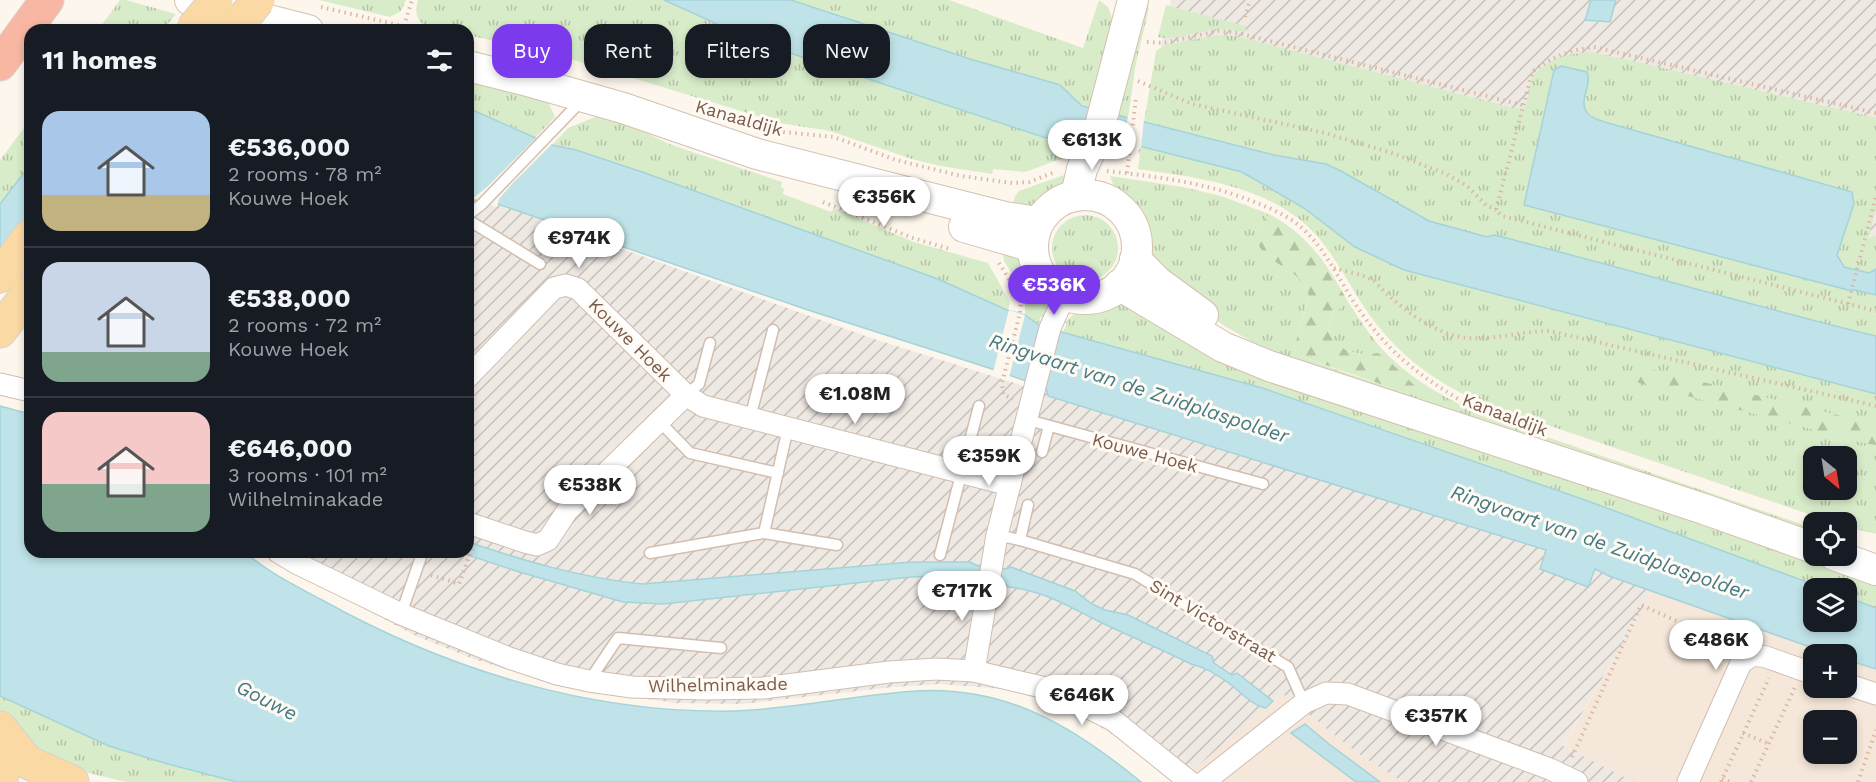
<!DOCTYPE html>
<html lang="en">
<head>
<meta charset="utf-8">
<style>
  body { margin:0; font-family:"Work Sans",sans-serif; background:#20242c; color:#f1f3f6; height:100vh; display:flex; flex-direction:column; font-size:22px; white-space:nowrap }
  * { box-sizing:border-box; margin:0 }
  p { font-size:20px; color:#9ea1a6 }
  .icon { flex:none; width:33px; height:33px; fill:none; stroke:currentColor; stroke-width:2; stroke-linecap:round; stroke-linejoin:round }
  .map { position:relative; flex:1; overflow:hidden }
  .drawer { position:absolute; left:24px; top:24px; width:450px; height:534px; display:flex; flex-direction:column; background:#171b24; border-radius:18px; box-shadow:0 3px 9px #0003 }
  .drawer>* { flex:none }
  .banner { position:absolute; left:492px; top:24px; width:570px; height:54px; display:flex; gap:12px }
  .needle { width:39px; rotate:150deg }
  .fabs { position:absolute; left:1803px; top:446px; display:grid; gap:12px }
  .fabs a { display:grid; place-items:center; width:54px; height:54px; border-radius:12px; background:#171b24; box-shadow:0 3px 9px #0003; font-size:30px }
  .price { position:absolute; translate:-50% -51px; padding:0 14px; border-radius:21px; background:#fff; color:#222; font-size:20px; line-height:39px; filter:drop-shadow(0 2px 3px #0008) }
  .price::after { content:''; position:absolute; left:50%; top:36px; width:18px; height:14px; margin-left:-9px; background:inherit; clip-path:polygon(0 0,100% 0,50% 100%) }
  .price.current { background:#7c3aed; color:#fff }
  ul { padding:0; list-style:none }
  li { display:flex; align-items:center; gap:18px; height:150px; padding:0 18px }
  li+li { border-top:2px solid #363941 }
  li span { display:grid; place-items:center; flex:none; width:168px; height:120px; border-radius:18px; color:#555 }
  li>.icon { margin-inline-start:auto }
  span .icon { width:72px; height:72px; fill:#fffc; stroke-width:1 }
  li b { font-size:26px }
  h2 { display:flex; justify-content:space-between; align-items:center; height:72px; padding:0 18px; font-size:26px }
  .pill { padding:0 21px; border-radius:18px; background:#171b24; box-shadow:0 3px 9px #0003; font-size:21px; line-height:54px }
  .pill.current { background:#7c3aed; color:#fff }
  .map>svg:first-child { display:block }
  .residential { fill:#f5e8da; fill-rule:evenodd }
  .industrial { fill:url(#industrial-furrows) }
  .grass { fill:url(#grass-tufts); fill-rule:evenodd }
  .forest { fill:url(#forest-firs) }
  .water { fill:#bfe3e8; stroke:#a5d3da; stroke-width:1.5 }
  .pier { fill:#fdf6ec }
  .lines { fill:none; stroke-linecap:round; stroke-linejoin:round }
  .service-casing { stroke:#d1beb0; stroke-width:13 }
  .minor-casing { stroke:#d1beb0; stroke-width:23 }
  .secondary-casing { stroke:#d6c0b0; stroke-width:32 }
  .primary-casing { stroke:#dad1cd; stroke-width:35 }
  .motorway-casing { stroke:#dad1cd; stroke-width:35 }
  .path { stroke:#d9b8a5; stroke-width:4; stroke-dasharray:1.5 4.5; stroke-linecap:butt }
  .service { stroke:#fff; stroke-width:10 }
  .minor { stroke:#fff; stroke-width:21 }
  .secondary { stroke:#fff; stroke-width:30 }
  .primary { stroke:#fbd9a5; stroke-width:33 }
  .motorway { stroke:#f7b7a3; stroke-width:33 }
  .primary-bridge-casing { stroke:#dad1cd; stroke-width:35; stroke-linecap:butt }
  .primary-bridge { stroke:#fbd9a5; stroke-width:33 }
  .labels { text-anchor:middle; stroke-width:6; stroke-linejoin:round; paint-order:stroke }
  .street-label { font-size:18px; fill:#7a5c4d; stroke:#fffaf3 }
  .water-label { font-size:20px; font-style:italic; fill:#437c86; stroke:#fffaf3 }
</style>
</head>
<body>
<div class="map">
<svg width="1876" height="782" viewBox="0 0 1876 782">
  <defs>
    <pattern id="industrial-furrows" width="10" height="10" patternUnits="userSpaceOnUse" patternTransform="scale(1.5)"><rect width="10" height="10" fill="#efe9e4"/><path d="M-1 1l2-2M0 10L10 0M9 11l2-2" fill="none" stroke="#c7c0bb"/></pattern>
    <pattern id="grass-tufts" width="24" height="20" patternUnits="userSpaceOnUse" patternTransform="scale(1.5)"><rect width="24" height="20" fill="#d8ecc9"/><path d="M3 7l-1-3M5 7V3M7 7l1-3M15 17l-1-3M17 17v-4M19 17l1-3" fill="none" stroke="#b4c2a5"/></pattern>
    <pattern id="forest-firs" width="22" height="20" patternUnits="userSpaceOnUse" patternTransform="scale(1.5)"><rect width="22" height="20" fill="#d8ecc9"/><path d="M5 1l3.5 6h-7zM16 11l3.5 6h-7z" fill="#b4c2a5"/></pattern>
  </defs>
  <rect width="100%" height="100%" fill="#fdf6ec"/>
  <g class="residential">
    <path d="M1661 576 1876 657V782H1634L1563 747ZM1814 654H1846V687H1814ZM1814 720H1846V753H1814Z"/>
    <path d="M1283 694 1360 755 1403 782H1182L1181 780Z"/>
  </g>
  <g class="industrial">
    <path d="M1171 0H1876V343L1743 299 1138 154Z"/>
    <path d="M468 194 874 339 1066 399 1661 576 1563 746 1634 782H1403L1360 755 1283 694 1181 780 1110 733 1062 705 1003 689 940 684 893 687 742 704 674 703 603 692 537 679 471 658 414 635 293 571 267 552H468Z"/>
  </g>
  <g class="grass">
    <path d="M120 0H126L176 14 163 30H98Z"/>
    <path d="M319 0H406L401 11 390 17Z"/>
    <path d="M418 0H664L757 42 1046 138 1076 130 1086 133 1079 156 1058 160 1025 172 993 169 992 174 940 166 912 159 830 131 780 123 564 57 468 35V30C445 30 408 34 418 0Z"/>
    <path d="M791 0H949L1083 48 1099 0 1108 7 1113 21 1092 108 1082 106 1060 85 970 59Z"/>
    <path d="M1166 5 1246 26 1245 32C1233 30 1222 28 1211 30 1194 32 1175 41 1158 37Z"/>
    <path d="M1147 6 1149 8 1136 63 1128 118 1117 115 1144 8Z"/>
    <path d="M1218 35 1236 36 1513 108H1525L1533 75 1543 66 1554 59 1573 54 1591 52 1633 61 1876 118V209L1868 239 1876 236V269L1869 273 1844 267 1837 255 1854 204C1798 185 1742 165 1685 146 1663 139 1606 128 1590 115 1575 104 1593 86 1587 73L1561 66 1554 70 1524 205 1848 290H1855L1876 295V336C1748 305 1622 267 1494 235L1487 237 1429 221 1341 171 1326 164 1274 155 1144 122 1156 51 1165 45Z"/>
    <path d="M468 77 546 97 555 117 536 137 468 108Z"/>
    <path d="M600 115 629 124 669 144 782 182 781 187 784 189 783 194 831 212 834 208 914 242 988 263 1010 302 1008 310 938 279 645 173 552 145 568 128Z"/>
    <path d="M30 120V165L0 204V160Z"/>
    <path d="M1141 146 1242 172 1304 208 1355 247 1404 270 1876 394V534L1847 527 1846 522 1829 521 1480 402C1431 380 1394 352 1364 307 1344 277 1329 242 1299 219 1254 184 1193 177 1138 169ZM1814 456H1846V489H1814Z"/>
    <path d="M1067 174V186L1036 208 1011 212 1015 196 1019 191Z"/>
    <path d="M1110 176 1183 187 1221 196 1269 214 1255 232 1306 285 1309 296 1294 348 1300 356 1349 374 1410 394 1378 353C1360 357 1332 351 1329 329 1329 325 1331 318 1332 314L1348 302C1359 318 1370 336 1383 350 1412 381 1450 401 1488 417L1813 528V537L1278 357 1223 325 1206 312 1146 253 1140 223 1130 207 1117 195Z"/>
    <circle cx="1085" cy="248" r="33"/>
    <path d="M1003 250C1007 251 1013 251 1017 253 1026 258 1044 294 1046 303 1046 308 1046 313 1045 318L1040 317V325L1025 315V295L1004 261Z"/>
    <path d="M1121 300 1776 548 1876 582V608L1847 597 1846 588H1823L1585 500 1262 388 1063 332 1067 324 1065 322 1078 311Z"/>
    <path d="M0 696 109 746 168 764 237 782H126L47 763 0 710Z"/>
  </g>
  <g class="forest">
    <path d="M1269 214C1308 235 1327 263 1348 302L1332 314C1331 318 1329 325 1329 329 1333 351 1360 357 1378 353L1389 361 1415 386 1409 394 1300 356 1294 348 1309 297 1306 285 1294 274 1265 255 1259 246 1255 232Z"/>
    <path d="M1649 369 1871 423 1876 425V445L1859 442 1632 381Z"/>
  </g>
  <g class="water">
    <path d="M664 0H791L970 59 1060 85 1082 106 1274 155 1326 164 1341 171 1429 221 1487 237 1494 235C1622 267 1748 305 1876 336V394L1404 270 1355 247 1304 208 1242 172 1076 130 1046 138 757 42Z"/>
    <path d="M1591 0H1616L1610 22 1585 20Z"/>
    <path d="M1561 66 1587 72C1593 85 1576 103 1589 115 1594 119 1602 121 1608 123L1852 192 1854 204 1837 255 1844 267 1869 273 1876 269V295L1855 290H1848L1524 205 1554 70Z"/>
    <path d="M468 108 552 145 576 150 645 173 938 279 1007 310 1025 315 1040 326 1262 388 1585 500 1823 588H1814V621H1846L1847 597 1876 608V669L1847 660 1846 654H1830L1609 576 1595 569 1588 587 1540 569 1546 550 1048 396 1046 388 989 368 811 311 468 194Z"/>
    <path d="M30 165V254L0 293V204Z"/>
    <path d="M0 406 30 414V552H245C267 572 296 586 322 600 448 670 590 714 734 711 795 709 855 695 916 691 1007 686 1073 726 1141 782H237L168 764 109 746 0 696Z"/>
    <path d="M468 542C525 561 582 578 642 584L912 562H970C980 568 1001 572 1011 567L1075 591 1092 604 1105 610 1128 615 1212 656 1214 663 1232 675 1237 673 1273 701 1266 708C1252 705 1240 692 1230 684 1218 675 1205 667 1191 664 1161 649 1129 636 1098 621 1068 606 1042 590 1008 587L1003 581 965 575 911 577 663 604 623 602 516 571 459 552H468Z"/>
    <path d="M1305 724 1329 744 1380 782H1356L1291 733Z"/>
  </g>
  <g class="pier">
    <path d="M1128 115 1144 119 1141 148 1124 144Z"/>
    <path d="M539 135 554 142 512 184 499 199 497 207 469 197 473 198 486 188Z"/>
    <path d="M1009 310 1025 315 1009 378 993 372Z"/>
  </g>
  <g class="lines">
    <g class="service-casing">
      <g id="service">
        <path d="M468 215 482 204 583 99"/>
        <path d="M468 220 540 264"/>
        <path d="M686 395 699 384 710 343"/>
        <path d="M750 418 773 330"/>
        <path d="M1028 420 1263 484"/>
        <path d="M659 421 690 453 778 473"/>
        <path d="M1042 452 1049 426"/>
        <path d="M764 533 837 545"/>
        <path d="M997 535 1020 540 1028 505"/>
        <path d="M1020 540 1135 574 1288 667 1304 703"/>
        <path d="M650 553 764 533 788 428"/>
        <path d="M940 555 979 406"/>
        <path d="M401 614 422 554"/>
        <path d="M589 681 618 638 721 648"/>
      </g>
    </g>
    <g class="minor-casing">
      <g id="minor">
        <path d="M468 377 554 288 566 285 578 289 686 395 703 406 1010 485"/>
        <path d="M0 384 30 391"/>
        <path d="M468 523 525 542 537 545 548 540 567 511 686 395"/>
        <path d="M278 552 296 563 401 614 509 658 557 674 589 681 632 687 706 689 763 688 889 672 936 669 974 671 1050 689 1113 720 1190 782"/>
        <path d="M974 671 997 535 1050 328 1065 295"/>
        <path d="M1846 684 1876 694"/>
        <path d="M1204 782 1304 703 1326 693 1348 694 1550 769 1577 782"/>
        <path d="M1688 782 1741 663 1753 655 1766 657 1814 674"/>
      </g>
    </g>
    <g class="secondary-casing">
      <g id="secondary">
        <path d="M190 0 308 30"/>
        <path d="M468 66 528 81 623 108 757 154 1005 217 1038 222"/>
        <path d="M1076 195 1082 169 1097 137 1133 0"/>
        <circle cx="1085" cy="247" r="52"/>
        <path d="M964 227 1033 247"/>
        <path d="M1135 259 1158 282 1203 315"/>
        <path d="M1119 285 1223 347 1269 366 1704 509 1814 548"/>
        <path d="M1834 555 1876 570"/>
      </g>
    </g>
    <g class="primary-casing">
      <g id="primary">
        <path d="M0 276 30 236"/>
        <path d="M0 331 30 291"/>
        <path d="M0 728 27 762 72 782"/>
        <path d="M0 759 2 770 1 782"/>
      </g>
    </g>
    <g class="motorway-casing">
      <path id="motorway" d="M0 64 47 0"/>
    </g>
    <g class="path">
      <path d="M321 7 420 30"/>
      <path d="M1245 17 1250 0"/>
      <path d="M404 26 412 0"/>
      <path d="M1147 42 1163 43 1218 31 1238 33 1522 105"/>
      <path d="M1138 81 1192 104 1325 133 1392 153 1446 174 1466 185 1486 205 1496 210"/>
      <path d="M1876 113 1594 47C1570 50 1551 57 1532 72L1496 210 1502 216 1876 311"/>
      <path d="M743 120 784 132 834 137 896 160 961 176 1012 183 1029 182 1055 172"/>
      <path d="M1107 171C1159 177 1209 183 1257 203 1272 209 1288 216 1301 227 1326 249 1339 281 1358 308 1387 351 1418 375 1462 401"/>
      <path d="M1127 173 1136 98"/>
      <path d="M823 202 913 238 950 249"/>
      <path d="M999 263 1021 299 1020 313 1002 383 1003 394 1013 399"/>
      <path d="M1334 268C1346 272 1364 274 1374 281 1379 285 1382 290 1387 294 1408 313 1437 335 1467 338 1495 340 1522 331 1549 331L1876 406"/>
      <path d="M1848 304 1876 196"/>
      <path d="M431 575 459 584 473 546"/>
      <path d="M1743 733 1769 744"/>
      <path d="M1572 757 1641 605 1728 644 1730 648"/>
      <path d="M1722 779 1730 782"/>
      <path d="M1721 782 1769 678"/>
      <path d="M1751 782 1795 687"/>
      <path d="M1858 782 1876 730"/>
    </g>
    <use href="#service" class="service"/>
    <use href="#minor" class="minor"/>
    <use href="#secondary" class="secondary"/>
    <use href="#primary" class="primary"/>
    <use href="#motorway" class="motorway"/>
    <g class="primary-bridge-casing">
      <g id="primary-bridge">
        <path d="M192 30 216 0"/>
        <path d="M234 30 258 0"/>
      </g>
    </g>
    <use href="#primary-bridge" class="primary-bridge"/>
  </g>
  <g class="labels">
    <g class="street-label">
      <text transform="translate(739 118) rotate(16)" y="6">Kanaaldijk</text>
      <text transform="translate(630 340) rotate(45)" y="6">Kouwe Hoek</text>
      <text transform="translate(1505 415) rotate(21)" y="6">Kanaaldijk</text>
      <text transform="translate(1145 453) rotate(15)" y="6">Kouwe Hoek</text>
      <text transform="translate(1213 621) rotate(31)" y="6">Sint Victorstraat</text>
      <text transform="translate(718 685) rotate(-1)" y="6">Wilhelminakade</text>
    </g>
    <g class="water-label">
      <text transform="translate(1139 388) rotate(18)" y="7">Ringvaart van de Zuidplaspolder</text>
      <text transform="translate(1600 542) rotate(19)" y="7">Ringvaart van de Zuidplaspolder</text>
      <text transform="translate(267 700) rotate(27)" y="7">Gouwe</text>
    </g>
  </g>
</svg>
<div class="fabs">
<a><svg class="needle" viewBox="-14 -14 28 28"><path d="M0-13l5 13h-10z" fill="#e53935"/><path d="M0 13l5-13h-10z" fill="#9ea1a6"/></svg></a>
<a><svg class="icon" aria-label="locate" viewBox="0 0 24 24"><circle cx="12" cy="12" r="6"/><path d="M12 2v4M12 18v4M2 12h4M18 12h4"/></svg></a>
<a><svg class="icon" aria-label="layers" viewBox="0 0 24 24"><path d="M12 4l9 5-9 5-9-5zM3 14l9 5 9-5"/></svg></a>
<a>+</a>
<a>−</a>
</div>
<b class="price" style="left:1092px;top:171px">€613K</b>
<b class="price" style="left:884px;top:228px">€356K</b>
<b class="price" style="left:579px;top:269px">€974K</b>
<b class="price current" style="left:1054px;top:316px">€536K</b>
<b class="price" style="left:855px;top:425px">€1.08M</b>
<b class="price" style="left:989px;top:487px">€359K</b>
<b class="price" style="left:590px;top:516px">€538K</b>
<b class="price" style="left:962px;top:622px">€717K</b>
<b class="price" style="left:1716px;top:671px">€486K</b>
<b class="price" style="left:1082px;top:726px">€646K</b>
<b class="price" style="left:1436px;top:747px">€357K</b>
<div class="banner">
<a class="pill current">Buy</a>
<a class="pill">Rent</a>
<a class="pill">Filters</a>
<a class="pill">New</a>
</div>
<section class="drawer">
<h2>11 homes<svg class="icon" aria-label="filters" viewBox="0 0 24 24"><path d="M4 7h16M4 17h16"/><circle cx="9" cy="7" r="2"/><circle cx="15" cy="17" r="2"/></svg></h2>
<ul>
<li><span style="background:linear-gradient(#a9c7e8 70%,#c2b280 0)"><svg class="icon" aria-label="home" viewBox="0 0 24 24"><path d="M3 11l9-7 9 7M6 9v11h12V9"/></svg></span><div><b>€536,000</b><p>2 rooms · 78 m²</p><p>Kouwe Hoek</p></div></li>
<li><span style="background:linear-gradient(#c9d6e8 75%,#7fa58c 0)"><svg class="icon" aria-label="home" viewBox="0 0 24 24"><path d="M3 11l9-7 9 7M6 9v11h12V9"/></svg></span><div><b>€538,000</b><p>2 rooms · 72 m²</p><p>Kouwe Hoek</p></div></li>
<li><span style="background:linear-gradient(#f6c9c9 60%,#7fa58c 0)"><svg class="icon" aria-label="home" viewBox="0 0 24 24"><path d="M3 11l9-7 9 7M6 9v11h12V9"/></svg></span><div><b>€646,000</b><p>3 rooms · 101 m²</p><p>Wilhelminakade</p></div></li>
</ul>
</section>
</div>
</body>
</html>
